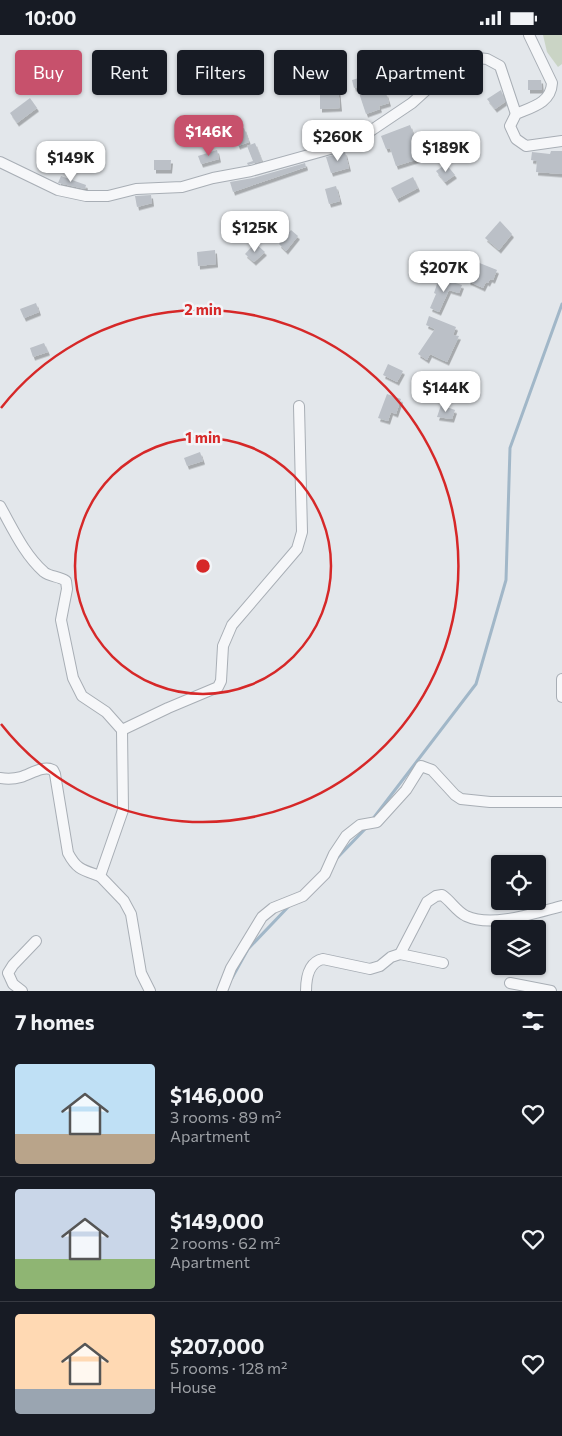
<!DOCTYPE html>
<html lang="en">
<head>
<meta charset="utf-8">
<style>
  body { margin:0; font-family:Commissioner,sans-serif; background:#20242c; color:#f1f3f6; height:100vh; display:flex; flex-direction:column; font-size:19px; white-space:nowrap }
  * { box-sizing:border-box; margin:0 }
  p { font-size:16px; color:#9ea1a6 }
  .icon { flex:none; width:28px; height:28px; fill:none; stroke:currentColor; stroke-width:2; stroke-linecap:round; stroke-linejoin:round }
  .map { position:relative; height:956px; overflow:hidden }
  .side { display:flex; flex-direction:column; background:#171b24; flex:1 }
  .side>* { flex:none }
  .top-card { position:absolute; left:15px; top:15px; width:532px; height:45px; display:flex; gap:10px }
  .buttons { position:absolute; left:491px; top:820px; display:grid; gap:10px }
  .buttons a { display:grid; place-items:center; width:55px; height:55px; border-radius:5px; background:#171b24; box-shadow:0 1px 4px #0004; font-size:25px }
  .price { position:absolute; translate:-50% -42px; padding:0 11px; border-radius:10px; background:#fff; color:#222; font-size:16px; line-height:32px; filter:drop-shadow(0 1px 2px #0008) }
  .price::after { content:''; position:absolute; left:50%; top:30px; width:15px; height:11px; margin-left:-8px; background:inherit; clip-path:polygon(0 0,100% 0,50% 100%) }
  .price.active { background:#c7516c; color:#fff }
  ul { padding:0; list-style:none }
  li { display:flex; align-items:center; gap:15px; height:125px; padding:0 15px }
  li+li { border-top:1px solid #363941 }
  li span { display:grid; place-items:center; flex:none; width:140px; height:100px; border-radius:5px; color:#555 }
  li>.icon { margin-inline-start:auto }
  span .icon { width:60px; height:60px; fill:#fffc; stroke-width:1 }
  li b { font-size:21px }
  h2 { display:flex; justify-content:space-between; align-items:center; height:60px; padding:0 15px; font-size:21px }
  .chip { padding:0 18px; border-radius:5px; background:#171b24; box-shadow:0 1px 4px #0004; font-size:18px; line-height:45px }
  .chip.active { background:#c7516c; color:#fff }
  .status { display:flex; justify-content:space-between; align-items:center; height:35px; padding:0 25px; background:#171b24; direction:ltr }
  .status svg { height:14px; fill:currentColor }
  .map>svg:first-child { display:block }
  .green { fill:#cad4c5 }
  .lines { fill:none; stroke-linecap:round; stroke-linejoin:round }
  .stream { stroke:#a1b7c8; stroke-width:3 }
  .building { fill:#bbc0c7; filter:url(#shadow) }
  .minor-casing { stroke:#a8aeb5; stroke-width:12 }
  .minor { stroke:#f6f7f9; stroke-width:10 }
  .ring { fill:none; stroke:#d62828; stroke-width:2.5 }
  .centre { fill:#d62828; stroke:#f3f5f8; stroke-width:2.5 }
  .ring-label { font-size:15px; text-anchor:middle; font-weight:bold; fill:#d62828; stroke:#f3f5f8; stroke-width:5; stroke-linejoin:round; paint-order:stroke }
</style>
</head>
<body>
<div class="status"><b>10:00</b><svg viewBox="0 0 49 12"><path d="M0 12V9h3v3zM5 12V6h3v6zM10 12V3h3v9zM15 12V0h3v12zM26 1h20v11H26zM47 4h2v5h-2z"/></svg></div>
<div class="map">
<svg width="562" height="956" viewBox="0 0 562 956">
  <defs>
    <filter id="shadow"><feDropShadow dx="2" dy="3.5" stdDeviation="0" flood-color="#0004"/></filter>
  </defs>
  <rect width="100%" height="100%" fill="#e3e7eb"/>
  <path class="green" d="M543 0H562V29L558 32 547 17Z"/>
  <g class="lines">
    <g class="stream">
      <path d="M372 785 476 649 506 545 510 413 562 269"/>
      <path d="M337 823 367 792"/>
      <path d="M232 943 248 914 290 870"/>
    </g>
  </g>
  <g class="building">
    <path d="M373 39 380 60 386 58 389 68 379 71 380 74 366 79 357 52 354 53 352 45Z"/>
    <path d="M528 45H541L542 55H528Z"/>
    <path d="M320 51H338L340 73 320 74Z"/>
    <path d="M501 55 505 67 495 74 487 64Z"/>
    <path d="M30 63 37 73 17 88 10 78Z"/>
    <path d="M410 90 422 123 396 131 390 113 386 114 381 101Z"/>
    <path d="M244 93 249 107 238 111 233 97Z"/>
    <path d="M255 108 262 126 248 130 247 128 253 126 247 111Z"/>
    <path d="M217 115 219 124 201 129 198 121Z"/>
    <path d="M551 116H562V139L536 137 537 126 531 125 532 117 550 119Z"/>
    <path d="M345 117 349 133 331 138 326 122Z"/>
    <path d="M154 125H171L170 135H154Z"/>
    <path d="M305 128 306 132 233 157 230 147 253 143Z"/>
    <path d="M446 129 455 140 445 147 436 136Z"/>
    <path d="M61 141 86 150 85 154 58 148Z"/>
    <path d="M413 142 418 153 397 164 391 153Z"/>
    <path d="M336 151 340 166 329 169 325 154Z"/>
    <path d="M151 160 152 168 137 172 135 161Z"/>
    <path d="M500 186 512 199 499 215 485 203Z"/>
    <path d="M291 195 298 201 286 216 279 209Z"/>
    <path d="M255 208 265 217 254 227 245 219Z"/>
    <path d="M215 215 216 229 198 231 197 217Z"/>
    <path d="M438 219 444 226 425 241 420 235Z"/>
    <path d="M477 227 497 235 493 245 490 244 488 248 486 247 483 253 468 246Z"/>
    <path d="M439 243 462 250 459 258 449 255 439 277 430 273 436 259 434 258Z"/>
    <path d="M36 268 39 277 24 283 20 274Z"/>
    <path d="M429 281 456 292 453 300 459 301 447 327 430 319 427 325 418 319 435 294 426 290Z"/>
    <path d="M44 308 48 317 33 322 30 313Z"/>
    <path d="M388 329 403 336 397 347 383 340Z"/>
    <path d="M387 359 401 364 396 379 391 377 388 386 378 383Z"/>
    <path d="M441 370 455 375 452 384 437 382Z"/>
    <path d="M200 417 203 426 187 431 184 423Z"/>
  </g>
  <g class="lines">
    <g class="minor-casing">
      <g id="minor">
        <path d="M529 0 552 48C551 68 532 72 516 79L510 91 516 104 526 111 562 106"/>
        <path d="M0 127 58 155 86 161H108L136 154 182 152 213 143 251 136 341 111 366 99 412 68 456 28 469 22 487 24 500 31 516 79"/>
        <path d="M0 471C13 494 24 519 44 537 50 542 59 541 66 546L67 554 61 585 73 643 82 661 106 677 122 695 123 775 100 841 124 866 131 879 141 938 150 956"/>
        <path d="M562 644V662"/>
        <path d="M122 695 168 673 218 652 221 646 223 611 232 590 297 514 302 497 299 371"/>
        <path d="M0 743C7 744 14 744 21 742 31 739 43 730 53 735L55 739 68 818C77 835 83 835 100 841"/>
        <path d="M400 919 427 867 436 861 442 860C451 866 456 876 466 881 492 893 535 878 562 871"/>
        <path d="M510 948 551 956"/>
        <path d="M22 956 13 949 8 938 13 930 36 906"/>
        <path d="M222 956 231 933 262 882 273 873 303 861 325 839 334 819 346 801 360 790 377 787 406 755 421 731 432 735 455 760 461 764 490 767H562"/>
        <path d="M306 956C306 943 309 927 323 924L370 934 380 931 391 922 400 919 443 928"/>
      </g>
    </g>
    <use href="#minor" class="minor"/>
  </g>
  <g class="ring">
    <circle cx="203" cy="531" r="128"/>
    <path d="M1 373A256 256 0 1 1 1 689"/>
  </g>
  <circle cx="203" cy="531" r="8" class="centre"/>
  <g class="ring-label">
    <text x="203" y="280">2 min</text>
    <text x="203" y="408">1 min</text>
  </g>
</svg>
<div class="buttons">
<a><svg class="icon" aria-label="locate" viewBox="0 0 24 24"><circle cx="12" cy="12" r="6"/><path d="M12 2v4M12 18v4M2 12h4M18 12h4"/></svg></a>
<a><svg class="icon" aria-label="layers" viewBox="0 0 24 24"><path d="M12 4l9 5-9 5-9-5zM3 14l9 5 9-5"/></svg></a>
</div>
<b class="price active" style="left:209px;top:122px">$146K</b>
<b class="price" style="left:338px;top:127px">$260K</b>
<b class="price" style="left:446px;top:138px">$189K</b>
<b class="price" style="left:71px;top:148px">$149K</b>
<b class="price" style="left:255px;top:218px">$125K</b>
<b class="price" style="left:444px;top:258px">$207K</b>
<b class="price" style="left:446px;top:378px">$144K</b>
<div class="top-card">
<a class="chip active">Buy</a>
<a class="chip">Rent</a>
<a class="chip">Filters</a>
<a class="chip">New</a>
<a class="chip">Apartment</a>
</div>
</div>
<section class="side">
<h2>7 homes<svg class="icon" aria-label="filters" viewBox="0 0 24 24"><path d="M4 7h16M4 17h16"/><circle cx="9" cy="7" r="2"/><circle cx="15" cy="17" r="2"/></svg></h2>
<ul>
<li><span style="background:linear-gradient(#bfe0f5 70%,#b9a48a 0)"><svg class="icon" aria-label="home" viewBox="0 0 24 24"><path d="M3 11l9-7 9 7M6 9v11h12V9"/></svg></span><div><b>$146,000</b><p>3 rooms · 89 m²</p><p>Apartment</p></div><svg class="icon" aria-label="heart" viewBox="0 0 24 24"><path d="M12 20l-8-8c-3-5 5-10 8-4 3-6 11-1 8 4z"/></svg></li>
<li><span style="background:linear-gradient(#c9d6e8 70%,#8fb573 0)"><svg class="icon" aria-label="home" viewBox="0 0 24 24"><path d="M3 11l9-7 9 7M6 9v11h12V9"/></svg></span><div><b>$149,000</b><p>2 rooms · 62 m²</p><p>Apartment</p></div><svg class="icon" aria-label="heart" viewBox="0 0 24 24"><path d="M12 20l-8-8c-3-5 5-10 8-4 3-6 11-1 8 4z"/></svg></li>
<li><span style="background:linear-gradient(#ffd9b3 75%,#9aa5b1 0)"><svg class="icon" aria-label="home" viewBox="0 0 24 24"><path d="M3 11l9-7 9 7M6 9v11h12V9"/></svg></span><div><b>$207,000</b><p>5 rooms · 128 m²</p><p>House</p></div><svg class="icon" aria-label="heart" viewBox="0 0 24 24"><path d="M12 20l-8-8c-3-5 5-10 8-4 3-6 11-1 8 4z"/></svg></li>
</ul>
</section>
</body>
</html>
